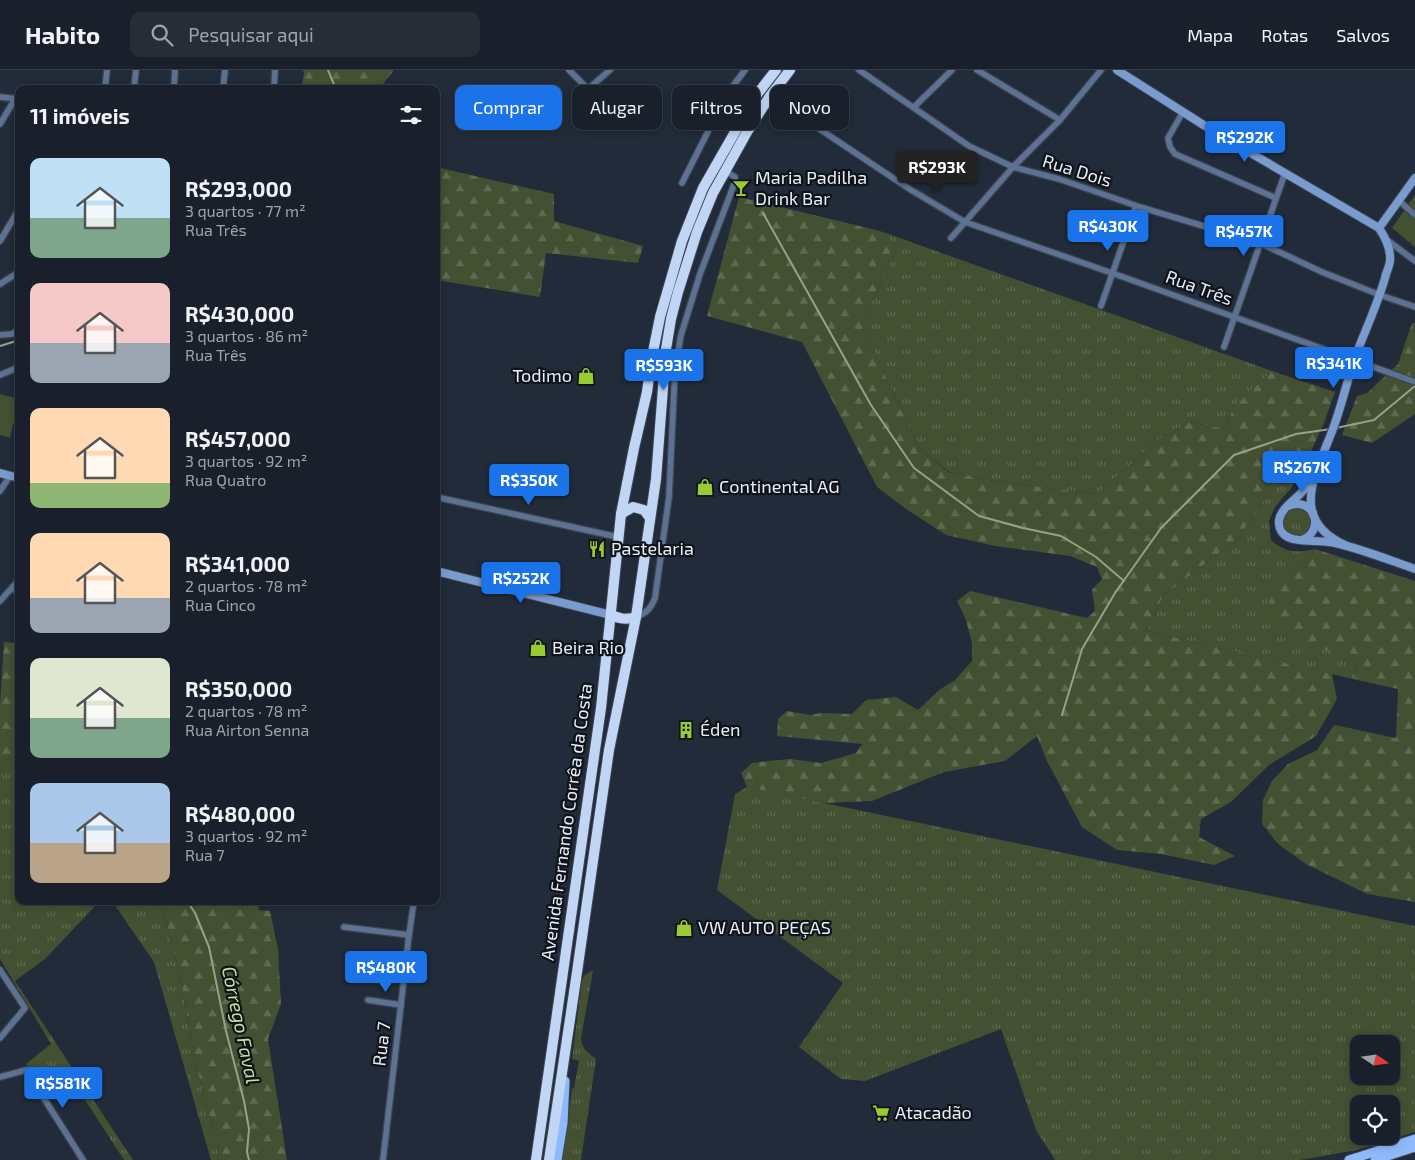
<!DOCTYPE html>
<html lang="pt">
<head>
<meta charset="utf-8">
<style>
  body { margin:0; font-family:"Exo 2",sans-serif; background:#262d37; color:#f1f3f6; height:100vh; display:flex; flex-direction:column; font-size:19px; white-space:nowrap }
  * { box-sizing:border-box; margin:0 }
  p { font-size:16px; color:#9fa3a9 }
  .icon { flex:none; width:28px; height:28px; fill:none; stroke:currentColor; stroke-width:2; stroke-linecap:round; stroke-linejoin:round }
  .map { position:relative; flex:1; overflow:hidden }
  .sheet { position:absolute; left:15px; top:15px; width:425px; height:820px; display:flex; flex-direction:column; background:#19202b; border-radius:10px; box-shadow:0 2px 8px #0003,0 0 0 1px #373e47 }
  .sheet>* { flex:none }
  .top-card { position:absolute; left:455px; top:15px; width:475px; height:45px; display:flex; gap:10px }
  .needle { width:32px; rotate:103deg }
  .buttons { position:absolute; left:1350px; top:965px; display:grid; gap:10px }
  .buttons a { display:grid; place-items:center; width:50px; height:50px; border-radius:10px; background:#19202b; box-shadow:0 2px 8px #0003,0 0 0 1px #373e47; font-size:25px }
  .price { position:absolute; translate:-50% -42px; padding:0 11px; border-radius:5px; background:#1a73e8; color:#fff; font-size:16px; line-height:32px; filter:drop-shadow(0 1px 2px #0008) }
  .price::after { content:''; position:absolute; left:50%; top:30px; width:15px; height:11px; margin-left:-8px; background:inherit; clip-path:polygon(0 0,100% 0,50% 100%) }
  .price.current { background:#222; color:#fff }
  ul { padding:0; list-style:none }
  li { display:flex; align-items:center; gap:15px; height:125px; padding:0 15px }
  li span { display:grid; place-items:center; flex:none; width:140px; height:100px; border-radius:10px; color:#555 }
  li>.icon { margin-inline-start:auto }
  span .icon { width:60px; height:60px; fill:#fffc; stroke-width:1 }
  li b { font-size:21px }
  h2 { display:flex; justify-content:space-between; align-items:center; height:60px; padding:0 15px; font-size:21px }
  .chip { padding:0 18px; border-radius:10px; background:#19202b; box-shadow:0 2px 8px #0003,0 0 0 1px #373e47; font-size:18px; line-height:45px }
  .chip.current { background:#1a73e8; color:#fff }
  header { display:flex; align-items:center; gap:30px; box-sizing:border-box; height:70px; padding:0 25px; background:#19202b; border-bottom:1px solid #373e47 }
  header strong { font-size:24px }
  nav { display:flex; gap:28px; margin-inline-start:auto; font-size:18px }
  .search { width:350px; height:45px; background:#262d37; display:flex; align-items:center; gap:12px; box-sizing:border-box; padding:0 18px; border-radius:10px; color:#9fa3a9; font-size:19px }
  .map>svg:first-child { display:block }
  .grass { fill:url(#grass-tufts); fill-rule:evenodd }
  .forest { fill:url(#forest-firs) }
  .green { fill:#445032 }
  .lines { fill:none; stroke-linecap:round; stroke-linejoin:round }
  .stream { stroke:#95a288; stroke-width:2 }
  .street-casing { stroke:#3d4654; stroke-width:8 }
  .secondary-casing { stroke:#3d4654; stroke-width:10 }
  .primary-casing { stroke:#3d4654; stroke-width:11 }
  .highway-casing { stroke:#3d4654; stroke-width:12 }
  .street { stroke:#5d7292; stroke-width:5.5 }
  .secondary { stroke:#799bcd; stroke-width:8 }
  .primary { stroke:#8ebafb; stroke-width:9 }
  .highway { stroke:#c1d6f5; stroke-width:10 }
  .labels { text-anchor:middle; stroke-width:4.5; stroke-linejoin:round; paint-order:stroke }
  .street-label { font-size:18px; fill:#e7eef7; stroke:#0f1319 }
  .poi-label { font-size:18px; fill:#e7eef7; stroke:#0f1319; text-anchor:start }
  .water-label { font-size:19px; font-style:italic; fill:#c6e09d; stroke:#0f1319 }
</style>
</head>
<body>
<header>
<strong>Habito</strong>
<div class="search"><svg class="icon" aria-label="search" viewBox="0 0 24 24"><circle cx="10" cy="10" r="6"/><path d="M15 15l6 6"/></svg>Pesquisar aqui</div>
<nav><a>Mapa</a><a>Rotas</a><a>Salvos</a></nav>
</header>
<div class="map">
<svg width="1415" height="1090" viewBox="0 0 1415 1090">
  <defs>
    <pattern id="grass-tufts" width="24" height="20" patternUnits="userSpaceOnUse" patternTransform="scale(1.25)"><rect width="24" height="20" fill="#445032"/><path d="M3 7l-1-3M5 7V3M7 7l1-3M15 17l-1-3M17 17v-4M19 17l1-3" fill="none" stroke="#5f6a50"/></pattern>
    <pattern id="forest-firs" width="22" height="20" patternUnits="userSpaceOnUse" patternTransform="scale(1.25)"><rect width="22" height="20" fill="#445032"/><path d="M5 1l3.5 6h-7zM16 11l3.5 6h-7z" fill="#5f6a50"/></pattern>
  </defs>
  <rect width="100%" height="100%" fill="#212b39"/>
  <g class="grass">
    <path d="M880 161 1272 301 1233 337 1226 359 1190 352 1158 370 1098 424 995 411 949 402 919 378 861 254 898 177Z"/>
    <path d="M1307 390 1292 417 1275 437 1269 451 1271 470C1285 483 1297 483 1315 479L1309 489 1288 505 1340 582 1354 585 1357 610 1147 561 1163 526 1237 469 1273 418Z"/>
    <circle cx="1297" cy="453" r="15"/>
    <path d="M19 681V831H100L45 889 15 911 133 1090H124L76 1016 52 1030 26 994 51 974 0 889V702Z"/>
    <path d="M747 717 1415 856V1062L1357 1080 1300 1090H1055L1036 1060 1001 959 865 1011 841 1009 799 977 843 913 717 820 735 724ZM1359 974H1391V1006H1359ZM1359 1034H1391V1066H1359Z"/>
    <path d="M112 831H158L168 859 181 910 195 991 217 1075 219 1090H211L154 892Z"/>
    <path d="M591 901H593L581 968C582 979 588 983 596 989L581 1090H562L572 1019 574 1018 579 991 572 989 582 910 585 905Z"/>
  </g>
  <g class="forest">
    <path d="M303 0H394L379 19H301L304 3Z"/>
    <path d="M436 97 554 124V151L643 176 638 193 546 183 540 227 436 210Z"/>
    <path d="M739 127 880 161 898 177 861 254 919 378 948 402 995 411 1098 424 1158 370 1190 352 1226 359 1233 337 1272 301 1335 322 1324 353 1307 390 1273 418 1237 469 1163 526 1147 561 1332 604 1337 629 1316 666 1269 695 1231 732 1201 749 1199 767 1235 786 1214 795 1161 784 1117 780 1082 757 1047 691 1037 666 1005 691 944 702 872 731 823 733 747 717 741 703 752 693 768 691 790 689 821 693 856 683 862 674 777 666 778 649 787 641 810 645 821 643 852 644 866 630 896 627 918 640 939 620 955 610 972 591V573L966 550 957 531 970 521 1087 548 1095 541 1092 520 1102 509 1097 497 1070 486 995 476 946 465 909 441 877 417 802 272 707 246Z"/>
    <path d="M1412 253H1415V344L1372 373 1342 365 1357 326 1367 323 1398 294Z"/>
    <path d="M1315 479 1415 511V832L1367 824 1306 794 1278 774 1262 754 1263 730 1272 711 1288 694 1317 680 1334 655 1396 668 1398 619 1357 610 1354 585 1312 578 1283 561 1270 537 1271 523 1288 505 1309 489Z"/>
    <path d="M4 572 19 573V681L0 702V635Z"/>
    <path d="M158 831H258L259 840 270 841 278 879 281 934 268 969 287 1090H219L217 1075 195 991 181 910 168 859Z"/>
  </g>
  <g class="green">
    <path d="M1415 125V177L1392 158Z"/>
    <path d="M0 324 19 329V346L13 354 10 368 0 365Z"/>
  </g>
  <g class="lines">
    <g class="stream">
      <path d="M328 0 336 19"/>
      <path d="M763 143 871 335 914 398 979 446 1023 458 1061 466 1096 487 1124 511"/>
      <path d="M0 276 19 270"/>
      <path d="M1336 358 1374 350 1415 316"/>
      <path d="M1062 645 1082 579 1115 523 1161 458 1234 385 1296 364 1331 359"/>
      <path d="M187 831 195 843 209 877 226 961 244 1031 249 1059 247 1082 249 1090"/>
    </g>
    <g class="street-casing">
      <g id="street">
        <path d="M569 0 588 19 610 0"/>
        <path d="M859 0 969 76 1013 97 1059 109 1140 137 1260 173 1322 202 1380 225 1415 237"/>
        <path d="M977 0 1060 50"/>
        <path d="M105 19 107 0"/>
        <path d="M134 19 136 0"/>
        <path d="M174 19 175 0"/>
        <path d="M223 19 225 0"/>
        <path d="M274 19 275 0"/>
        <path d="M770 26 911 120 965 152 1112 203 1415 312"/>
        <path d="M0 27 19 29"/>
        <path d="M914 37 952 0"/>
        <path d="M1183 42 1168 68 1170 77 1175 84 1276 128"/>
        <path d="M0 54 15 29"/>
        <path d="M682 113 727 24 745 0"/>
        <path d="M1398 130 1415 145"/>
        <path d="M951 168 1013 97 1060 50 1101 0"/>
        <path d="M1387 170 1415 191"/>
        <path d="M0 171 19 139"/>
        <path d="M0 214 19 202"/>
        <path d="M1101 236 1136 136"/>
        <path d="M0 265 12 264 19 260"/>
        <path d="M1224 277 1285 103"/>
        <path d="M0 305 19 297"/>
        <path d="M0 421 10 406"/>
        <path d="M436 427 618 467"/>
        <path d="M13 517 19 525"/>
        <path d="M0 531 19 510"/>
        <path d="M636 547C647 543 651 538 655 528L669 427 675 300 681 265 700 204 735 112V107L725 101"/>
        <path d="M344 857 409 865"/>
        <path d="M0 900 25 938 0 968"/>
        <path d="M368 930 401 935"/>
        <path d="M0 1007 26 1000 83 1090"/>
        <path d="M383 1090 409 865 414 831"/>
      </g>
    </g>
    <g class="secondary-casing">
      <g id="secondary">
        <path d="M1117 0 1213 61 1379 158C1385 167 1391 178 1390 190 1390 196 1386 202 1385 208 1377 236 1364 263 1354 290 1347 312 1342 334 1334 356 1318 401 1285 449 1347 476"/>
        <path d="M1379 158 1415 108"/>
        <path d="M0 403 19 408"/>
        <path d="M1312 408C1309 414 1305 419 1300 424 1293 431 1281 439 1279 450 1278 458 1282 465 1290 468 1298 472 1323 470 1335 473 1362 479 1389 490 1415 499"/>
        <path d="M1288 436C1298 432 1307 434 1313 443"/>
        <path d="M1302 470C1311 466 1316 459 1315 449"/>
        <path d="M436 501 611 545"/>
      </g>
    </g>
    <g class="primary-casing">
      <g id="primary">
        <path d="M557 1090 563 1053 565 1011"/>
        <path d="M1349 1090 1415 1069"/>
        <path d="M1375 1090 1415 1077"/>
      </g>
    </g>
    <g class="highway-casing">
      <g id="highway">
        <path d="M621 444 633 437 644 440 650 448"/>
        <path d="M611 545C621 549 626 550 636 547"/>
        <path d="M536 1090 601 638 621 444 634 378 647 322 651 292 660 247 682 171 703 118 755 27 776 0"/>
        <path d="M549 1090 576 909 609 680 636 547 656 409 666 279 671 249 678 222 697 162 713 123 747 62 770 26 790 0"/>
      </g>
    </g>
    <use href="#street" class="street"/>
    <use href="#secondary" class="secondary"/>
    <use href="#primary" class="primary"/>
    <use href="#highway" class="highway"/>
  </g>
  <defs>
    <g id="bar-bare" transform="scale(1.35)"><path d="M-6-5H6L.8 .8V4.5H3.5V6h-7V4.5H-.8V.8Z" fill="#9bcb32" stroke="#0f1319" stroke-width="2.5" paint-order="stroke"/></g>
    <g id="shop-bare" transform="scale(1.35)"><path d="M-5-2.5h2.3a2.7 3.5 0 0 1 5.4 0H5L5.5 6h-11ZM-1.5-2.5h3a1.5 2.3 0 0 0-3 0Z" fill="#9bcb32" stroke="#0f1319" stroke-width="2.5" paint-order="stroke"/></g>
    <g id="restaurant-bare" transform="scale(1.35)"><path d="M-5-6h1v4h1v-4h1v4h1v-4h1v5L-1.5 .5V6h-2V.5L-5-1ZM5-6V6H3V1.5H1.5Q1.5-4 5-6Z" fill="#9bcb32" stroke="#0f1319" stroke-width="2.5" paint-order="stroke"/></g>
    <g id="building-bare" transform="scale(1.35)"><path d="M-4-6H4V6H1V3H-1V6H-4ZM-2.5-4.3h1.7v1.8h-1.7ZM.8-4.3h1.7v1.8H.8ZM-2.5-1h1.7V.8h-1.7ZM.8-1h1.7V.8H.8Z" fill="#9bcb32" stroke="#0f1319" stroke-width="2.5" paint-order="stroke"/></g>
    <g id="supermarket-bare" transform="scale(1.35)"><path d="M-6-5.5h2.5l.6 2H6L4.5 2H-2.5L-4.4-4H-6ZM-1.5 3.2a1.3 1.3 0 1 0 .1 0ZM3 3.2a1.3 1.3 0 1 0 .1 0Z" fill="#9bcb32" stroke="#0f1319" stroke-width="2.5" paint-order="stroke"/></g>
  </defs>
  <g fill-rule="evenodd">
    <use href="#bar-bare" x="741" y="118"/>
    <use href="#shop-bare" x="586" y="306"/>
    <use href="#shop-bare" x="705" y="417"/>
    <use href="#restaurant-bare" x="597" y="479"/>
    <use href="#shop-bare" x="538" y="578"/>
    <use href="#building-bare" x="686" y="660"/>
    <use href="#shop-bare" x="684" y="858"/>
    <use href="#supermarket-bare" x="881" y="1043"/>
  </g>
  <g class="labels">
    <g class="street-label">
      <text transform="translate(1077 101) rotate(17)" y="6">Rua Dois</text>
      <text transform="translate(1199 218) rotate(20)" y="6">Rua Três</text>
      <text transform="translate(567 752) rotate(-82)" y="6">Avenida Fernando Corrêa da Costa</text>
      <text transform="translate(382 974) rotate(-83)" y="6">Rua 7</text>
    </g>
    <g class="poi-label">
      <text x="755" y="114">Maria Padilha<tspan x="755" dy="21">Drink Bar</tspan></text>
      <text x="572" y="312" text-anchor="end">Todimo</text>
      <text x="719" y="423">Continental AG</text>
      <text x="611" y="485">Pastelaria</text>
      <text x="552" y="584">Beira Rio</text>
      <text x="700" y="666">Éden</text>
      <text x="698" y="864">VW AUTO PEÇAS</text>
      <text x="895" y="1049">Atacadão</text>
    </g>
    <g class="water-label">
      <text transform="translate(241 955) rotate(78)" y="7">Córrego Faval</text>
    </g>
  </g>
</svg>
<div class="buttons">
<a><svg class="needle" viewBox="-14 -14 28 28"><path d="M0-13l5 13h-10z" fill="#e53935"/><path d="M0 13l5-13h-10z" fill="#9fa3a9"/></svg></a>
<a><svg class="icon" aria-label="locate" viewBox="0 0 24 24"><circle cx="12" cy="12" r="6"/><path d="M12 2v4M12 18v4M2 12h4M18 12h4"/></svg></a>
</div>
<b class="price" style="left:1245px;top:93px">R$292K</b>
<b class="price current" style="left:937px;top:123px">R$293K</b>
<b class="price" style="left:1108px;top:182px">R$430K</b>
<b class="price" style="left:1244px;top:187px">R$457K</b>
<b class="price" style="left:1334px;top:319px">R$341K</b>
<b class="price" style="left:664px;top:321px">R$593K</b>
<b class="price" style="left:1302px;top:423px">R$267K</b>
<b class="price" style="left:529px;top:436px">R$350K</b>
<b class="price" style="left:521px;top:534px">R$252K</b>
<b class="price" style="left:386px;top:923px">R$480K</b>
<b class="price" style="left:63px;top:1039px">R$581K</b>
<div class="top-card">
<a class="chip current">Comprar</a>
<a class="chip">Alugar</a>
<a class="chip">Filtros</a>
<a class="chip">Novo</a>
</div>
<section class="sheet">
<h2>11 imóveis<svg class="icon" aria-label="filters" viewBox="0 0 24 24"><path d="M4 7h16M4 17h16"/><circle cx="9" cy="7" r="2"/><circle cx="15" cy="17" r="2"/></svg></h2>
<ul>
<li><span style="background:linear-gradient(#bfe0f5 60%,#7fa58c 0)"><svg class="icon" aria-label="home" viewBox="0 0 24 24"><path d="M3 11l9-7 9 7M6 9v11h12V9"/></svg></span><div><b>R$293,000</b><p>3 quartos · 77 m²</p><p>Rua Três</p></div></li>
<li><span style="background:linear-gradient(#f6c9c9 60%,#9aa5b1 0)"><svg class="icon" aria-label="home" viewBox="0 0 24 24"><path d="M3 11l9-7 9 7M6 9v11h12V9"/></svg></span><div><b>R$430,000</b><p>3 quartos · 86 m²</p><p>Rua Três</p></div></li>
<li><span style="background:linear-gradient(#ffd9b3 75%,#8fb573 0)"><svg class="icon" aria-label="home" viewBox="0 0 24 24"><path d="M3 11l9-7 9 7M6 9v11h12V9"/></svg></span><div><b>R$457,000</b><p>3 quartos · 92 m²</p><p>Rua Quatro</p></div></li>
<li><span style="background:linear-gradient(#ffd9b3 65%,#9aa5b1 0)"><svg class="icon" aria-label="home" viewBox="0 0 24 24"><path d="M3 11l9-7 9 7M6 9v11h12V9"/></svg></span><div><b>R$341,000</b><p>2 quartos · 78 m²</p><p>Rua Cinco</p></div></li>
<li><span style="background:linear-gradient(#dfe7d0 60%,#7fa58c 0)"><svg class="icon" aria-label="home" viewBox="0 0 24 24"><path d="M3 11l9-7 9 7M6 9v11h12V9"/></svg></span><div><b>R$350,000</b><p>2 quartos · 78 m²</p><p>Rua Airton Senna</p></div></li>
<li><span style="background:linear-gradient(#a9c7e8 60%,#b9a48a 0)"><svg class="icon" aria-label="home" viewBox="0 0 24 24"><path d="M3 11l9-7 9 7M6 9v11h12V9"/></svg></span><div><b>R$480,000</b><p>3 quartos · 92 m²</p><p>Rua 7</p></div></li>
</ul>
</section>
</div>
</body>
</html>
